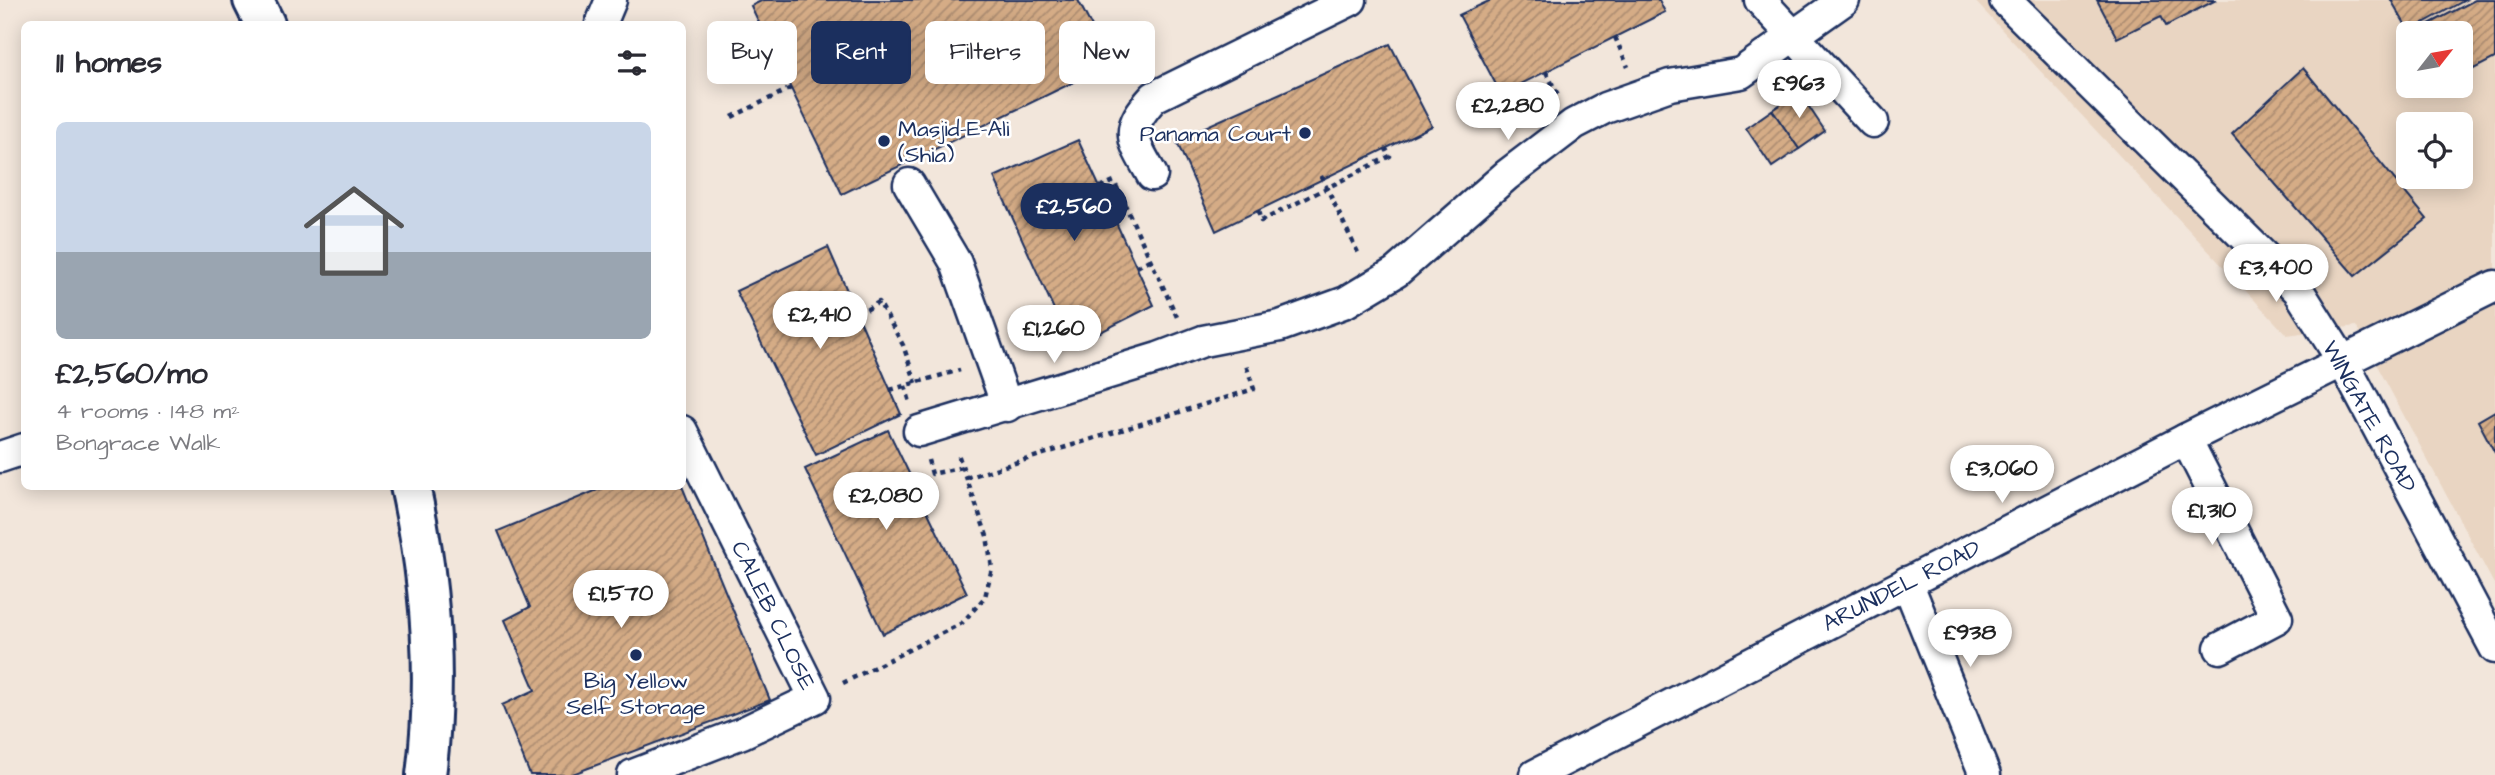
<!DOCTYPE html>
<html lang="en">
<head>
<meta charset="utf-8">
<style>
  body { margin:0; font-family:"Architects Daughter",sans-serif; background:#f2f2f3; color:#2b2b33; height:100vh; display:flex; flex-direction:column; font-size:26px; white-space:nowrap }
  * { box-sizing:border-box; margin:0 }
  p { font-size:23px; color:#7c7c81 }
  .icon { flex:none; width:38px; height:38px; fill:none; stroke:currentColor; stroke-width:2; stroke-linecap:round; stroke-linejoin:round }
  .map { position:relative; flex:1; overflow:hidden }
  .panel { position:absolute; left:21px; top:21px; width:665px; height:469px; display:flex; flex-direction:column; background:#fff; border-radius:10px; box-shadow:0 4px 18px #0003 }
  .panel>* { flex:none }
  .banner { position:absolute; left:707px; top:21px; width:665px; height:63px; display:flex; gap:14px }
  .needle { width:46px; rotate:59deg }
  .buttons { position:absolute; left:2396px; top:21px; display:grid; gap:14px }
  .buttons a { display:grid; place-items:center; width:77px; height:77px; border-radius:10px; background:#fff; box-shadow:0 4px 18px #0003; font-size:35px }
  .price { position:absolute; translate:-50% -60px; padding:0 16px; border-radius:24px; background:#fff; color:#222; font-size:23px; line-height:46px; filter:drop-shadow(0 2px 4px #0008) }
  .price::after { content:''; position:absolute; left:50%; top:42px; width:21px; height:16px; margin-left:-10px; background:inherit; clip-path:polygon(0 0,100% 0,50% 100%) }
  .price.on { background:#1b2f5e; color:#fff }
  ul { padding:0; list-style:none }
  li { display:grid; align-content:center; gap:14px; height:371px; padding:0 35px }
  li span { display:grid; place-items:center; height:217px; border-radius:10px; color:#555 }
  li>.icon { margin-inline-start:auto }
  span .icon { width:126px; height:126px; fill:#fffc; stroke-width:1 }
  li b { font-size:30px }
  h2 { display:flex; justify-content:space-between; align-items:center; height:84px; padding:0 35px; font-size:30px }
  .pill { padding:0 24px; border-radius:10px; background:#fff; box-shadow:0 4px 18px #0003; font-size:24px; line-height:63px }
  .pill.on { background:#1b2f5e; color:#fff }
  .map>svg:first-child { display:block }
  .built { fill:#e9d5c2; fill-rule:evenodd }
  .building { fill:url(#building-hatch); stroke:#1b2f5e; stroke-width:2 }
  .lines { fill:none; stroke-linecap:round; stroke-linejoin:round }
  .minor-casing { stroke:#1b2f5e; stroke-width:35 }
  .primary-casing { stroke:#1b2f5e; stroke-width:44 }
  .path { stroke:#1b2f5e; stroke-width:4.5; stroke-dasharray:5 5; stroke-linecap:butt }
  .minor { stroke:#fff; stroke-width:30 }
  .primary { stroke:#fff; stroke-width:38 }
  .poi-dot { fill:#1b2f5e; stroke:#fff; stroke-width:2.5 }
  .labels { text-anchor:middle; stroke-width:5; stroke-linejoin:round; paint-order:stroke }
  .poi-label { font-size:23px; fill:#1b2f5e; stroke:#fff; text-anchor:start }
  .street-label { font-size:23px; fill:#1b2f5e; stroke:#fff }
</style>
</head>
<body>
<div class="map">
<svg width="2495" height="775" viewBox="0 0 2495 775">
  <defs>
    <pattern id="building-hatch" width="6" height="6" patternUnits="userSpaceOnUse" patternTransform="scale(1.75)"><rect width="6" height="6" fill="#d5ac86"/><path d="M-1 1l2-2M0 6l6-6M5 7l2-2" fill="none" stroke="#ac8c71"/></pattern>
  </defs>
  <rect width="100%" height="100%" fill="#f2e6db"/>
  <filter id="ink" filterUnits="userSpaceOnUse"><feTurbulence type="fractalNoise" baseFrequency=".0143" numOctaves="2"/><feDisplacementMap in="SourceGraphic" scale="14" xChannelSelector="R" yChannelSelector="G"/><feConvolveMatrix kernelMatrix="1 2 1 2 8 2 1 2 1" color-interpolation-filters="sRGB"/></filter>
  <g filter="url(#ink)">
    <path class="built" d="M1974 0H2495V586L2356 326 2287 335ZM2408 33H2460V86H2408ZM2408 124H2460V177H2408Z"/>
    <g class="building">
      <path d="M763 0H1078L1111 64 842 194 751 6Z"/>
      <path d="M1491 0H1659L1665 12 1501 94 1459 15Z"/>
      <path d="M2097 0H2216L2166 26 2161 16 2117 38Z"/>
      <path d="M2391 0H2465L2409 31Z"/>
      <path d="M2475 0H2495V58L2460 76V33H2412Z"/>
      <path d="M1390 44 1432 126 1216 231 1176 140Z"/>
      <path d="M2303 68 2427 219 2355 276 2232 134Z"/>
      <path d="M1799 92 1825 131 1799 149 1772 110Z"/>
      <path d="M1772 110 1799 149 1772 167 1746 128Z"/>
      <path d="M1078 140 1154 305 1071 347 994 177Z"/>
      <path d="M828 247 901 414 816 455 736 291Z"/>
      <path d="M2495 411V453L2478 421Z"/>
      <path d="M888 430 967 593 883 634 805 469Z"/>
      <path d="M607 486H682L770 700 570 775H530L502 705 535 690 505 620 530 607 498 531Z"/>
    </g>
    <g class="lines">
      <g class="minor-casing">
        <g id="minor">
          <path d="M1760 0 1873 122"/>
          <path d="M2005 0 2298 290 2342 360 2495 648"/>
          <path d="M601 24 611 0"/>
          <path d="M1152 175C1132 139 1123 131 1154 97L1351 0"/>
          <path d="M909 184 956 263 1007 406"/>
          <path d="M919 431 1158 358 1203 341 1280 326 1346 302 1396 272 1507 175 1574 124 1605 108 1670 85 1741 73 1844 0"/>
          <path d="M2186 439 2277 618 2220 648"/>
          <path d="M0 457 24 449"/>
          <path d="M1907 582 1985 775"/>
          <path d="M633 775 742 733 815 698 682 431"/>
          <path d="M1535 775 2186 439 2495 286"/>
        </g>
      </g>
      <g class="primary-casing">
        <g id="primary">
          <path d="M253 0 265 24"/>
          <path d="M410 486C431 581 438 679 426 775"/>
        </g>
      </g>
      <g class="path">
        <path d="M1615 37 1628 67"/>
        <path d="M1546 72 1558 95"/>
        <path d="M732 117 791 88"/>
        <path d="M1321 176 1360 257"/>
        <path d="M1100 187 1114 181 1177 317"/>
        <path d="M1258 211 1261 221 1390 156 1386 149"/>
        <path d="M1137 267 1149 260"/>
        <path d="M858 315 879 302 903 345 916 383"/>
        <path d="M905 386 910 402"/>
        <path d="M890 390 960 370"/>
        <path d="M928 460 932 474 963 467"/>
        <path d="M966 478 1254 389 1246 365"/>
        <path d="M843 683 962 623 985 597 992 568 987 536 958 454"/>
      </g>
      <use href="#minor" class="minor"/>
      <use href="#primary" class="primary"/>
    </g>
  </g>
  <g class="poi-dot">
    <circle cx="1305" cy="133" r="7"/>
    <circle cx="884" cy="141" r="7"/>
    <circle cx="636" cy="655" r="7"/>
  </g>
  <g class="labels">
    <g class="poi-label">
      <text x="898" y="136">Masjid-E-Ali<tspan x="898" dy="26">(Shia)</tspan></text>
      <text x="1291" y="141" text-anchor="end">Panama Court</text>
      <text x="636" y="688" text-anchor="middle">Big Yellow<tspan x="636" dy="26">Self Storage</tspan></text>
    </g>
    <g class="street-label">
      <text transform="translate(2370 416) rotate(61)" y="8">WINGATE ROAD</text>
      <text transform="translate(1901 585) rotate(-27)" y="8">ARUNDEL ROAD</text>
      <text transform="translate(774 615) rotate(64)" y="8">CALEB CLOSE</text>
    </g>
  </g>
</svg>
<div class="buttons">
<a><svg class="needle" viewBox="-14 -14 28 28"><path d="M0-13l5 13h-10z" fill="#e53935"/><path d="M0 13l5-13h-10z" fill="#7c7c81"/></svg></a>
<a><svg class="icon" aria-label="locate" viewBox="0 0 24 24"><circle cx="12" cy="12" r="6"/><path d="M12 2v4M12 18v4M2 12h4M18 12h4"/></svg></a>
</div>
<b class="price" style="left:1799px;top:120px">£963</b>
<b class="price" style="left:1508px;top:142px">£2,280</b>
<b class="price on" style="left:1074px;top:243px">£2,560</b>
<b class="price" style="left:2276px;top:304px">£3,400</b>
<b class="price" style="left:820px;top:351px">£2,410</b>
<b class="price" style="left:1054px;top:365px">£1,260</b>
<b class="price" style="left:2002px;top:505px">£3,060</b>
<b class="price" style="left:886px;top:532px">£2,080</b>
<b class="price" style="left:2212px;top:547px">£1,310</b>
<b class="price" style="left:621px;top:630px">£1,570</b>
<b class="price" style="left:1970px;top:669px">£938</b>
<div class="banner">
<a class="pill">Buy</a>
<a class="pill on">Rent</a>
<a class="pill">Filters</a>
<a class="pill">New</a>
</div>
<section class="panel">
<h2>11 homes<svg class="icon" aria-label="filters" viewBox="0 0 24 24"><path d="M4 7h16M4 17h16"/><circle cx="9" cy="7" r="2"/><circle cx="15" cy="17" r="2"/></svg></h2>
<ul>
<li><span style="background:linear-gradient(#c9d6e8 60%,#9aa5b1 0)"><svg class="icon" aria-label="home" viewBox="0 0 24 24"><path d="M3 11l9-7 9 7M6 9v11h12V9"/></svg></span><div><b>£2,560/mo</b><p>4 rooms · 148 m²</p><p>Bongrace Walk</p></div></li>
</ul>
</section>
</div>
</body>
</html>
